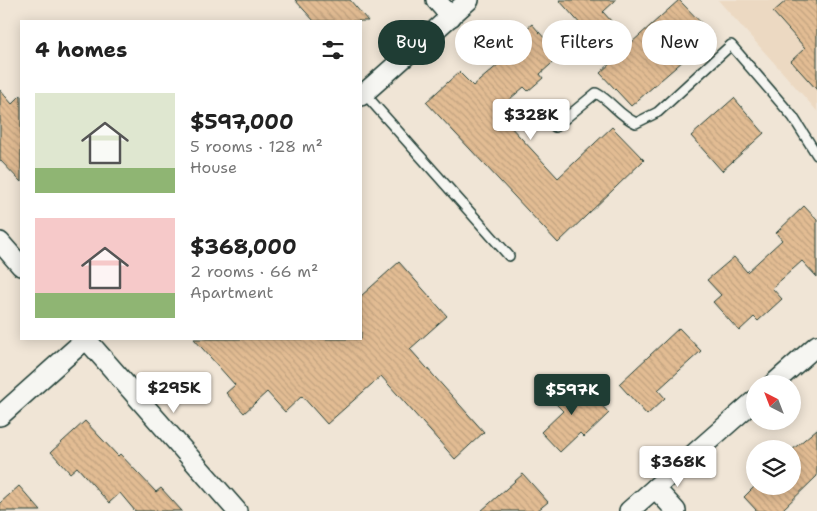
<!DOCTYPE html>
<html lang="en">
<head>
<meta charset="utf-8">
<style>
  body { margin:0; font-family:"Shantell Sans",sans-serif; background:#f6f6f6; color:#222; height:100vh; display:flex; flex-direction:column; font-size:19px; white-space:nowrap }
  * { box-sizing:border-box; margin:0 }
  p { font-size:16px; color:#767676 }
  .icon { flex:none; width:28px; height:28px; fill:none; stroke:currentColor; stroke-width:2; stroke-linecap:round; stroke-linejoin:round }
  .map { position:relative; flex:1; overflow:hidden }
  .sheet { position:absolute; left:20px; top:20px; width:342px; height:320px; display:flex; flex-direction:column; background:#fff; border-radius:0px; box-shadow:0 2px 12px #0003 }
  .sheet>* { flex:none }
  .banner { position:absolute; left:378px; top:20px; width:364px; height:45px; display:flex; gap:10px }
  .needle { width:32px; rotate:318deg }
  .tools { position:absolute; left:746px; top:375px; display:grid; gap:10px }
  .tools a { display:grid; place-items:center; width:55px; height:55px; border-radius:50%; background:#fff; box-shadow:0 2px 12px #0003; font-size:25px }
  .price { position:absolute; translate:-50% -42px; padding:0 11px; border-radius:5px; background:#fff; color:#222; font-size:16px; line-height:32px; filter:drop-shadow(0 1px 2px #0008) }
  .price::after { content:''; position:absolute; left:50%; top:30px; width:15px; height:11px; margin-left:-8px; background:inherit; clip-path:polygon(0 0,100% 0,50% 100%) }
  .price.current { background:#1f3d34; color:#fff }
  ul { padding:0; list-style:none }
  li { display:flex; align-items:center; gap:15px; height:125px; padding:0 15px }
  li span { display:grid; place-items:center; flex:none; width:140px; height:100px; border-radius:0px; color:#555 }
  li>.icon { margin-inline-start:auto }
  span .icon { width:60px; height:60px; fill:#fffc; stroke-width:1 }
  li b { font-size:21px }
  h2 { display:flex; justify-content:space-between; align-items:center; height:60px; padding:0 15px; font-size:21px }
  .chip { padding:0 18px; border-radius:22px; background:#fff; box-shadow:0 2px 12px #0003; font-size:18px; line-height:45px }
  .chip.current { background:#1f3d34; color:#fff }
  .map>svg:first-child { display:block }
  .built { fill:#ecd9c2 }
  .building { fill:url(#building-back-hatch); stroke:#1f3d34 }
  .lines { fill:none; stroke-linecap:round; stroke-linejoin:round }
  .lane-casing { stroke:#1f3d34; stroke-width:12 }
  .street-casing { stroke:#1f3d34; stroke-width:22 }
  .lane { stroke:#f6f6f2; stroke-width:9 }
  .street { stroke:#f6f6f2; stroke-width:19 }
</style>
</head>
<body>
<div class="map">
<svg width="817" height="511" viewBox="0 0 817 511">
  <defs>
    <pattern id="building-back-hatch" width="6" height="6" patternUnits="userSpaceOnUse" patternTransform="scale(1.25)"><rect width="6" height="6" fill="#e2bc93"/><path d="M-1 5l2 2M0 0l6 6M5-1l2 2" fill="none" stroke="#c1a27f"/></pattern>
  </defs>
  <rect width="100%" height="100%" fill="#f0e5d6"/>
  <filter id="ink" filterUnits="userSpaceOnUse"><feTurbulence type="fractalNoise" baseFrequency=".02" numOctaves="2"/><feDisplacementMap in="SourceGraphic" scale="10" xChannelSelector="R" yChannelSelector="G"/><feConvolveMatrix kernelMatrix="1 2 1 2 8 2 1 2 1" color-interpolation-filters="sRGB"/></filter>
  <g filter="url(#ink)">
    <path class="built" d="M718 0H817V111Z"/>
    <g class="building">
      <path d="M295 0H350L368 21H314Z"/>
      <path d="M559 0H616L603 12 631 43 679 0 713 35 631 106 600 73 613 61Z"/>
      <path d="M787 0H817V90L791 61 805 48 773 12Z"/>
      <path d="M532 24 560 56 540 74 543 78 528 91 524 87 496 111 558 178 612 127 644 160 558 243 426 102 459 72 473 86 519 47 513 40Z"/>
      <path d="M0 90 12 104 21 95V182L0 160Z"/>
      <path d="M734 98 764 133 722 171 691 136Z"/>
      <path d="M804 206 817 220V277L802 261 772 288 782 299 758 321 754 317 739 331 713 302 721 295 707 280 734 257 747 272 782 240 776 233Z"/>
      <path d="M399 262 447 316 410 349 484 432 455 459 381 376 327 424 302 396 285 412 267 392 244 413 226 393 235 385 194 339H361V296Z"/>
      <path d="M679 328 701 351 658 390 665 398 647 415 619 384Z"/>
      <path d="M565 380 586 403 593 396 609 413 584 437 580 433 560 452 541 432 563 411 548 396Z"/>
      <path d="M85 421 118 456 120 454 156 492 161 488 182 511H135L120 493 109 503 77 467 70 473 51 452Z"/>
      <path d="M817 429V476L781 511H757L744 497 755 486H792V450Z"/>
      <path d="M523 474 548 502 537 511H481Z"/>
      <path d="M19 486 41 511H0V503Z"/>
    </g>
    <g class="lines">
      <g class="lane-casing">
        <g id="lane">
          <path d="M364 93 509 256"/>
          <path d="M555 127 596 93C613 102 617 114 636 123L658 112 731 45 793 117 817 155"/>
        </g>
      </g>
      <g class="street-casing">
        <g id="street">
          <path d="M436 0 451 17"/>
          <path d="M361 96 469 0"/>
          <path d="M0 242 21 266"/>
          <path d="M86 339 237 511"/>
          <path d="M773 384 817 345"/>
          <path d="M0 416 86 339"/>
          <path d="M655 488 676 511"/>
          <path d="M629 511 755 400"/>
        </g>
      </g>
      <use href="#lane" class="lane"/>
      <use href="#street" class="street"/>
    </g>
  </g>
</svg>
<div class="tools">
<a><svg class="needle" viewBox="-14 -14 28 28"><path d="M0-13l5 13h-10z" fill="#e53935"/><path d="M0 13l5-13h-10z" fill="#767676"/></svg></a>
<a><svg class="icon" aria-label="layers" viewBox="0 0 24 24"><path d="M12 4l9 5-9 5-9-5zM3 14l9 5 9-5"/></svg></a>
</div>
<b class="price" style="left:531px;top:141px">$328K</b>
<b class="price" style="left:174px;top:414px">$295K</b>
<b class="price current" style="left:572px;top:416px">$597K</b>
<b class="price" style="left:678px;top:488px">$368K</b>
<div class="banner">
<a class="chip current">Buy</a>
<a class="chip">Rent</a>
<a class="chip">Filters</a>
<a class="chip">New</a>
</div>
<section class="sheet">
<h2>4 homes<svg class="icon" aria-label="filters" viewBox="0 0 24 24"><path d="M4 7h16M4 17h16"/><circle cx="9" cy="7" r="2"/><circle cx="15" cy="17" r="2"/></svg></h2>
<ul>
<li><span style="background:linear-gradient(#dfe7d0 75%,#8fb573 0)"><svg class="icon" aria-label="home" viewBox="0 0 24 24"><path d="M3 11l9-7 9 7M6 9v11h12V9"/></svg></span><div><b>$597,000</b><p>5 rooms · 128 m²</p><p>House</p></div></li>
<li><span style="background:linear-gradient(#f6c9c9 75%,#8fb573 0)"><svg class="icon" aria-label="home" viewBox="0 0 24 24"><path d="M3 11l9-7 9 7M6 9v11h12V9"/></svg></span><div><b>$368,000</b><p>2 rooms · 66 m²</p><p>Apartment</p></div></li>
</ul>
</section>
</div>
</body>
</html>
